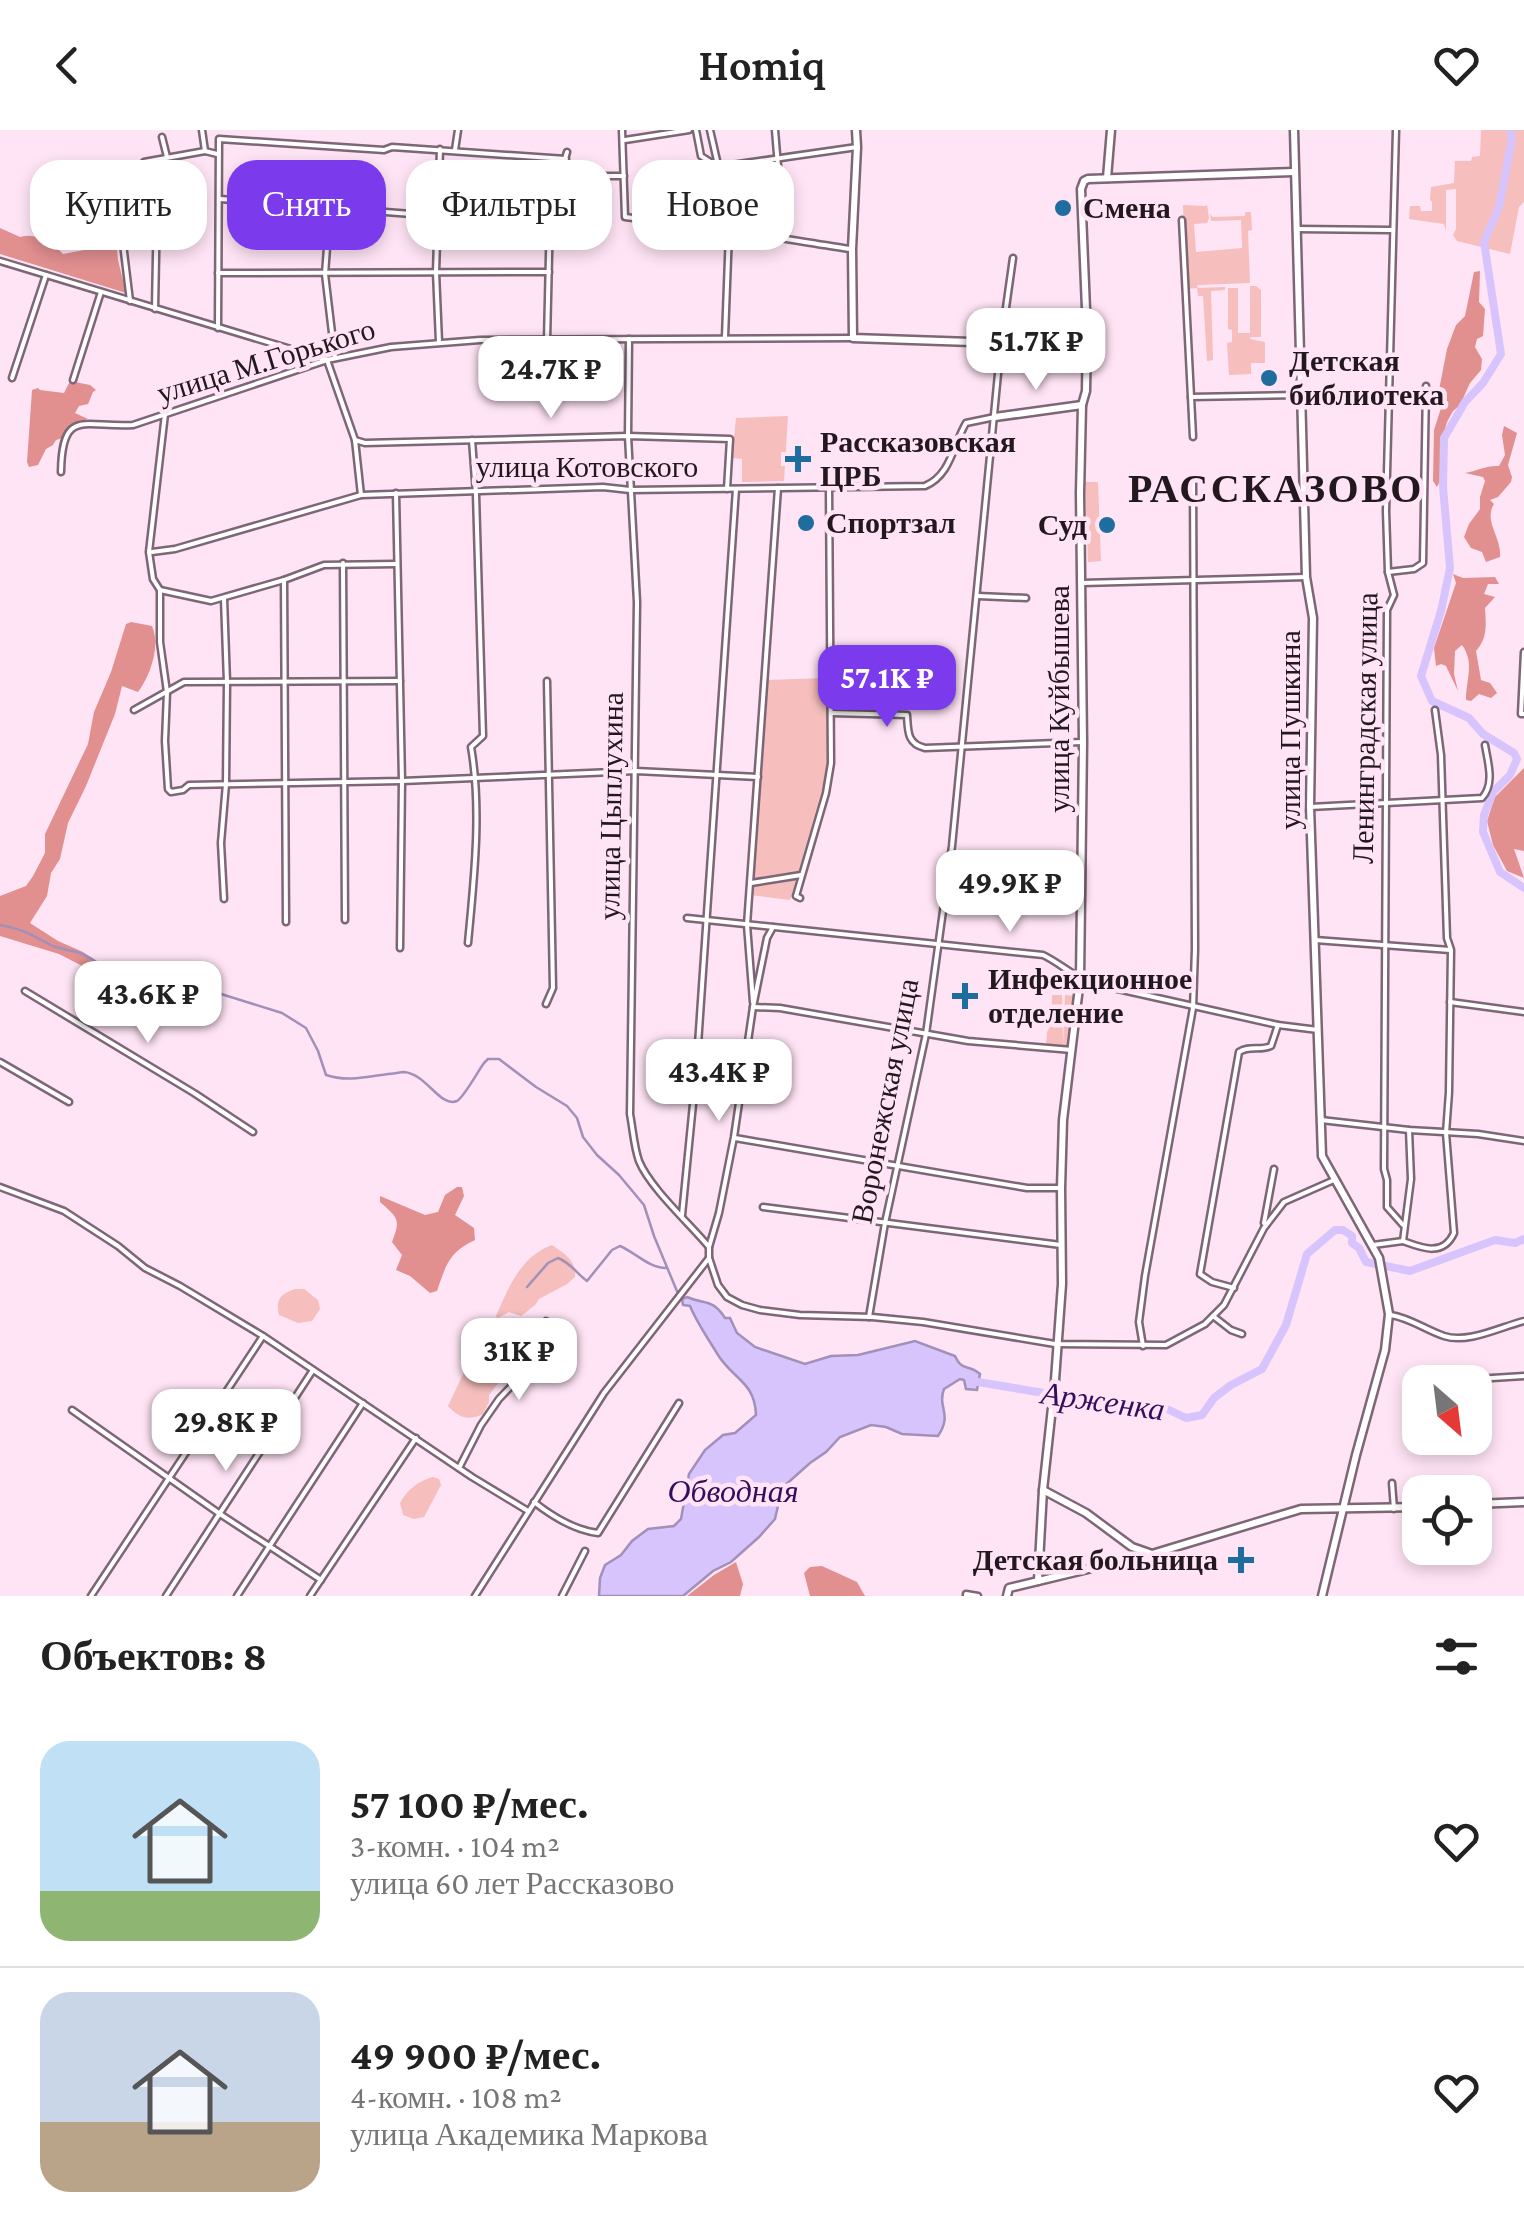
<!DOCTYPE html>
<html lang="ru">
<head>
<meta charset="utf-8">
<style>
  body { margin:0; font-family:"Crimson Pro",serif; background:#f2f2f2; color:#222; height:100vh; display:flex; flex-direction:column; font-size:38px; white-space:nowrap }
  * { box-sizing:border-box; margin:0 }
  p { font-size:32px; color:#767676 }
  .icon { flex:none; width:55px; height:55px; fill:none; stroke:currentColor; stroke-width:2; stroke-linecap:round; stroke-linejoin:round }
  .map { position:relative; height:1466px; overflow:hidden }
  .panel { display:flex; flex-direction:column; background:#fff; flex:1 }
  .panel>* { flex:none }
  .guide { position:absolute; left:30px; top:30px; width:1000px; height:90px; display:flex; gap:20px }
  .needle { width:65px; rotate:152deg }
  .buttons { position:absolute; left:1402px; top:1235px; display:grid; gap:20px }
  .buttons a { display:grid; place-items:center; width:90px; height:90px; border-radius:20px; background:#fff; box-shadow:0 5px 15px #0003; font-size:50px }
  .price { position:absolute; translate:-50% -85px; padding:0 22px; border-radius:20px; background:#fff; color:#222; font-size:32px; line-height:65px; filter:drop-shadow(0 2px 5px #0008) }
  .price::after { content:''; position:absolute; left:50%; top:60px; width:30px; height:22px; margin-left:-15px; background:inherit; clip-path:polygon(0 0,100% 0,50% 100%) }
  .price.selected { background:#7c3aed; color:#fff }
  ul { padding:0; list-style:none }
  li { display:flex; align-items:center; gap:30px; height:250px; padding:0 40px }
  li+li { border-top:2px solid #e0e0e0 }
  li span { display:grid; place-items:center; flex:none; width:280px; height:200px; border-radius:30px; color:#555 }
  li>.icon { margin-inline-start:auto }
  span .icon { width:120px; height:120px; fill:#fffc; stroke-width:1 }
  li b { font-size:42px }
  h2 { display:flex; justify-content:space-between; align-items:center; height:120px; padding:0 40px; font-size:42px }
  .pill { padding:0 35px; border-radius:30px; background:#fff; box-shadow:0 5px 15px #0003; font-size:35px; line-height:90px }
  .pill.selected { background:#7c3aed; color:#fff }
  header { display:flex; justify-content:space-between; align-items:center; height:130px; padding:0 40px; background:#fff; font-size:45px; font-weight:600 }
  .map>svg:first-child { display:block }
  .green { fill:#f6bebd }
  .forest { fill:#e28f90 }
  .water { fill:#d8c4fc; stroke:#a190b9; stroke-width:2.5 }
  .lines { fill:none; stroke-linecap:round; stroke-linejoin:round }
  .stream { stroke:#a190b9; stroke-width:2.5 }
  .river { stroke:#d8c4fc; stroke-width:8 }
  .street-casing { stroke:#7d6675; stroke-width:9 }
  .secondary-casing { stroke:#7d6675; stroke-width:11 }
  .street { stroke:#fff; stroke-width:4 }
  .secondary { stroke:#fff; stroke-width:6 }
  .poi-dot { fill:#1f6d9f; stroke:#ffe4f5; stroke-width:4 }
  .labels { text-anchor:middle; stroke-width:9; stroke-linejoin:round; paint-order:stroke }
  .poi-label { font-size:30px; font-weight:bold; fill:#22181e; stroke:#ffe4f5; text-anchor:start }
  .street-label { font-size:30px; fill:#22181e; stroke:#ffe4f5 }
  .water-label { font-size:32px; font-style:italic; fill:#360c5d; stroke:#ffe4f5 }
  .district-label { font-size:40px; font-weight:bold; letter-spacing:2.5px; fill:#22181e; stroke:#ffe4f5 }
</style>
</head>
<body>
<header><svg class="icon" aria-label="back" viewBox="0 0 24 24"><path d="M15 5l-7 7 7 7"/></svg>Homiq<svg class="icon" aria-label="heart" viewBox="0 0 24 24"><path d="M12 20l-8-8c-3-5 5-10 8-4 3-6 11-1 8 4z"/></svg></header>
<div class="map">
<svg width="1524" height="1466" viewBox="0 0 1524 1466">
  <rect width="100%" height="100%" fill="#ffe4f5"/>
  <g class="green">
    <path d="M1481 0H1524V72L1519 77 1510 124 1457 111 1453 105 1456 99V59L1446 60V101L1444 94 1409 89 1410 76H1420L1421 81H1432V72L1430 70 1431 57 1454 53 1455 31H1471L1472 27 1480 26Z"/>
    <path d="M1207 74 1209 88 1207 93 1194 94 1196 122 1242 118 1241 90 1211 91 1210 84 1213 87 1245 86V82H1251L1252 100 1248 101 1250 153 1197 155 1198 158 1225 157V160L1211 161 1213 230 1207 231 1203 166H1198L1197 158 1186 159 1183 75 1206 76Z"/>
    <path d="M1250 156H1256L1261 160V207H1251L1250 209 1265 212V233H1251V244L1229 245 1227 213 1232 212V200L1228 199V158H1238V203H1250Z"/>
    <path d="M788 286 784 351 742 352V329L732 328 736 288Z"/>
    <path d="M1085 352H1098L1101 431 1088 432Z"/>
    <path d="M828 548V639L790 770 750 765 765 550Z"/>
    <path d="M1052 865H1062L1063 916 1065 865 1074 866 1069 917 1046 916 1047 902 1051 895Z"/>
    <path d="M552 1115C564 1123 577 1131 575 1147L567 1154 539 1169 535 1175 521 1186 509 1182 498 1188 496 1186C508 1158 521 1126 552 1115Z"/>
    <path d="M295 1159H304L318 1170 320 1179 312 1191 298 1193 279 1185C275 1169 281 1164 295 1159Z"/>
    <path d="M474 1221 485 1231 481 1243 488 1246 498 1244 502 1248 489 1265V1272L483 1284C468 1291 459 1288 448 1276Z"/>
    <path d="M433 1347 439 1349 441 1355 424 1387 414 1389 403 1385 400 1373C407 1360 418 1351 433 1347Z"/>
  </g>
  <g class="forest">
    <path d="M111 56 118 130 126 163 0 124V98L20 107C35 102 53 112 63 124L84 120 82 69Z"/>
    <path d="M1480 141 1479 172 1485 179 1483 206 1477 209 1475 217 1482 229 1481 240 1470 253 1460 275 1453 281 1447 292 1441 314 1440 351 1437 357 1433 351 1434 300 1441 278 1435 266 1431 265 1429 260H1439L1447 219 1456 195 1465 186 1474 142Z"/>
    <path d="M70 251 90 255 96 260 93 262 88 274 79 276 75 283 88 289C76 292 65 295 63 308L56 310 53 315 46 319 38 335 29 337 27 332 32 260 38 258 40 260 64 263Z"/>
    <path d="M1504 296 1517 303 1508 335 1512 347 1511 352 1498 367 1490 370 1494 374C1483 391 1502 408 1500 427L1486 432 1482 422 1471 418 1464 407 1469 394 1480 379V367L1485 351 1483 347 1465 343C1476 341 1488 335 1499 336L1505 325 1502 305Z"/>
    <path d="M1453 444 1463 448 1495 447 1499 454H1488L1484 464 1495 467 1485 478C1486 494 1488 508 1476 521L1481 550 1490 553 1497 563 1491 568 1479 564 1471 571 1466 570C1466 549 1475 533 1462 515L1455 521 1454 544 1458 561 1446 536 1441 534 1436 536 1434 518 1456 453Z"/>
    <path d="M131 492 152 496C161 516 150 546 138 562L122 556 115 584 86 656 68 693 60 729 51 743 47 766 30 793 58 811 83 822 104 836 102 839 92 841 59 824 0 806V766L26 756 33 746 45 723V704L88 614 94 582 111 542 126 494Z"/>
    <path d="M1524 638V721L1514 719 1524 748 1507 741 1493 715 1487 691 1495 667Z"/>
    <path d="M457 1057H462L464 1066 455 1085 474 1098 475 1110C449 1122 446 1135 437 1161L430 1163 410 1146 396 1140 402 1125 392 1112C401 1089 398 1088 380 1072V1066L425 1085 438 1082 445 1065Z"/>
    <path d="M736 1432 743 1454 740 1466H687L714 1445Z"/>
    <path d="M822 1436 857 1452 865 1466H810L804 1443 810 1437Z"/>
  </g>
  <path class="water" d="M687 1167C705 1175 712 1168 725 1188H730L737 1203 755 1217 805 1234 831 1226 858 1225 915 1211 955 1226C963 1243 968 1233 980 1244L977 1260 966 1259 964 1250 960 1249 944 1259C937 1278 953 1284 938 1306L902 1304 886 1297 871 1295 840 1307 826 1322 810 1333 782 1358 775 1389 759 1407 731 1432 713 1441 683 1466H599L600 1448 605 1435 621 1425 632 1411 648 1399 674 1396 681 1389 689 1344 705 1320 723 1305 735 1303 756 1285C755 1252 733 1249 718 1225 709 1210 697 1193 690 1176L683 1175 682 1169Z"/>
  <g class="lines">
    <g class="stream">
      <path d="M0 795C24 799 33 806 53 816 61 819 69 820 77 822 100 830 112 846 126 865L164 862 182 857 221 864 282 883 306 898 318 921 326 945C347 952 366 947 388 944 394 944 399 942 404 942 427 944 440 978 457 971 464 967 478 941 484 933L488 929H499L536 957 567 976 577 988 583 1007 597 1025 619 1045 644 1075 654 1106 679 1166"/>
      <path d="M527 1157 548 1133 558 1128C571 1133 576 1143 587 1151L612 1120 620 1116C636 1123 649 1138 666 1138"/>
    </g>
    <g class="river">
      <path d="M1510 0 1512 8 1499 77 1484 112 1501 224 1483 253 1465 272 1444 308 1443 357 1450 438 1441 481 1421 546 1432 571 1469 588 1483 604 1514 623 1517 629 1510 645 1493 662 1484 685 1483 702 1500 742 1524 758"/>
      <path d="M978 1252 1068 1267 1165 1278 1186 1288 1202 1285 1214 1268 1231 1255 1262 1239 1286 1195 1307 1124 1335 1100H1343L1352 1106V1113L1359 1118 1366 1132 1410 1141 1495 1110 1515 1113 1524 1109"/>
    </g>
    <g class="street-casing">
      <g id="street">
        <path d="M202 0 205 21 217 24"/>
        <path d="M622 0 625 87C641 89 656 91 672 94 684 96 698 96 711 98 757 104 804 112 850 119"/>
        <path d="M696 0 701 26 718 37 857 17"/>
        <path d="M710 0 726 70 729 102 725 207"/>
        <path d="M775 0 784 108"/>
        <path d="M1396 0 1386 381 1388 442 1394 465 1387 480 1384 1039 1387 1050V1077L1403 1095"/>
        <path d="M162 7 167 27"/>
        <path d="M625 10 689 0"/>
        <path d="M455 20 458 0"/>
        <path d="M144 32 205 21"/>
        <path d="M601 65 600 46H624"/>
        <path d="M220 69 437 86 550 83"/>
        <path d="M330 78 325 144 335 228"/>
        <path d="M120 89 130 171"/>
        <path d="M1182 90 1191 267"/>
        <path d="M1296 99 1391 100"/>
        <path d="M548 101C566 90 586 93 605 93"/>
        <path d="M0 131 327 230 355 310 365 313 628 306 730 309 727 359"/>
        <path d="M218 143 549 142"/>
        <path d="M155 179 157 75 161 58"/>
        <path d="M218 198 219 9 384 20 392 17 566 29"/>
        <path d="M629 209 628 306 637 472 630 984C633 1000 634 1017 639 1031 650 1058 690 1094 709 1117"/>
        <path d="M547 211 550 83 567 22"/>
        <path d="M439 212 436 142 440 19"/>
        <path d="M12 248 46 145"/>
        <path d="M73 250 101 162"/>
        <path d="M165 284 149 422 153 449 160 460V512L167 562 165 611 168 659 171 662 183 660 189 655 402 651 636 641 758 647"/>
        <path d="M1193 307 1191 267 1301 265"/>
        <path d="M355 310 361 365"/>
        <path d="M61 342C62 277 84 298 133 295L327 230 391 217 480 210 853 208"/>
        <path d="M396 363 402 651 400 818"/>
        <path d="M152 422 175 419 361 365 603 357 630 360 925 356C951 345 953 315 966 293L995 287"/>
        <path d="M343 433 345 790"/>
        <path d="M1388 442 1414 439 1423 433 1426 256"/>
        <path d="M284 450 286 792"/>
        <path d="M1082 453 1306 447"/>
        <path d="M160 460 211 471 284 450 324 435 396 434"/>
        <path d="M978 466 1026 468"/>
        <path d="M224 469 227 552 226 654 221 713 224 769"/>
        <path d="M1524 522 1521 584H1524"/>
        <path d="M134 580 184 552 400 551"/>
        <path d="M832 583 907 585C908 601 907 614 925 618L1083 612"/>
        <path d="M1310 677 1482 668C1495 654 1488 633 1485 615"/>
        <path d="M751 753 801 745"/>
        <path d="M800 768 796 766 826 663 831 633 829 357"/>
        <path d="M687 788 1043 825C1060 833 1074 847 1091 853L1278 895 1318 900"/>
        <path d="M1315 810 1450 820"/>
        <path d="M468 813C474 749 482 680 471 617L483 606 476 364 472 310"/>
        <path d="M25 861 194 963 253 1002"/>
        <path d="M753 872 747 795 778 358"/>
        <path d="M1450 872 1524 882"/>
        <path d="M546 874 553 858 547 551"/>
        <path d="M753 877 780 878 968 911 1072 920"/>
        <path d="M0 932 69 972"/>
        <path d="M1321 990 1409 1000 1478 1004 1524 1011"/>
        <path d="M735 1008 1027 1058H1061"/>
        <path d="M0 1057 64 1081 118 1116 145 1138 180 1156 263 1206 472 1347 528 1381"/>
        <path d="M763 1077 1061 1115"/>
        <path d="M682 1085 696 944 736 359"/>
        <path d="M1264 1093 1274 1039"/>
        <path d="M1403 1111C1422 1118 1443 1127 1454 1103L1446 1003 1449 962 1451 820 1447 808 1441 625 1435 580"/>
        <path d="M1373 1115 1403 1111 1411 1049 1409 1000"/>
        <path d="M709 1128 718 1155 727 1167 742 1175 760 1180 800 1185 872 1187 923 1192 1055 1214 1166 1215 1205 1194 1224 1175 1264 1098 1284 1072 1334 1050"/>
        <path d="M1234 1158 1212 1152 1200 1144 1239 922C1249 915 1260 921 1271 916L1278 895"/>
        <path d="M1391 1185C1410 1188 1426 1200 1444 1206 1468 1214 1500 1197 1524 1191"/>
        <path d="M1213 1186 1231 1200 1242 1204"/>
        <path d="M869 1187 885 1093 926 904 952 716 1001 213 1013 128"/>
        <path d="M1143 1216 1139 1192 1145 1146 1193 878 1195 819 1193 347"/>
        <path d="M1452 1247 1476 1249 1524 1246"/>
        <path d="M72 1280 220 1384 321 1450"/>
        <path d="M459 1338 481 1295 499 1269 518 1249 546 1191"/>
        <path d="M1392 1353 1394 1379"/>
        <path d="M534 1372C553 1387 574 1400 598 1403L679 1273"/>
        <path d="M91 1466 263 1206"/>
        <path d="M166 1466 313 1240"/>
        <path d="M237 1466 363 1273"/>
        <path d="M310 1466 416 1308"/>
        <path d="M475 1466 604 1263 709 1128V1117L719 1083 734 1007 753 877 767 808 773 797"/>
        <path d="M562 1466 585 1421"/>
        <path d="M966 1466V1464L978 1466"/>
      </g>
    </g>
    <g class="secondary-casing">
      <g id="secondary">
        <path d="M856 0 857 17 852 119 853 208 1001 213"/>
        <path d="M1294 0 1306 447 1313 488 1310 677 1322 1026 1379 1128 1389 1184 1385 1220 1356 1325 1322 1466"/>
        <path d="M1107 48 1111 0"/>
        <path d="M995 287 1082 275"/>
        <path d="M1043 1360 1086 1383 1132 1417 1152 1424 1301 1379 1420 1377"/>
        <path d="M1475 1374 1524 1372"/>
        <path d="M1038 1451 1043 1360 1055 1250 1062 1154 1061 1058 1063 990 1080 849 1083 612 1080 363 1082 275 1086 261 1087 203 1081 59 1084 51 1088 49 1294 42"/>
        <path d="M1007 1466 1009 1458 1146 1425"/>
      </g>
    </g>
    <use href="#street" class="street"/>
    <use href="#secondary" class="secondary"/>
  </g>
  <g class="poi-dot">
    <circle cx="1063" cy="78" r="10"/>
    <circle cx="1269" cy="248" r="10"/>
    <path d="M793 314h10v10h10v10h-10v10h-10v-10h-10v-10h10z"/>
    <circle cx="806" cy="393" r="10"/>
    <circle cx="1107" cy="395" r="10"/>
    <path d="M960 851h10v10h10v10h-10v10h-10v-10h-10v-10h10z"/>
    <path d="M1236 1415h10v10h10v10h-10v10h-10v-10h-10v-10h10z"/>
  </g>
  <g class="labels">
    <g class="poi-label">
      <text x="1083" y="88">Смена</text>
      <text x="1289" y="241">Детская<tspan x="1289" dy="34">библиотека</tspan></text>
      <text x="820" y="322">Рассказовская<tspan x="820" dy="34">ЦРБ</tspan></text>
      <text x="826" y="403">Спортзал</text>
      <text x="1087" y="405" text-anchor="end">Суд</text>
      <text x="988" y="859">Инфекционное<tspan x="988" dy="34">отделение</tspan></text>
      <text x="1218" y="1440" text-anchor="end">Детская больница</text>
    </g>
    <g class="street-label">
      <text transform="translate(266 231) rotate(-17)" y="10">улица М.Горького</text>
      <text x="587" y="347">улица Котовского</text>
      <text transform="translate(1059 569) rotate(-90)" y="10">улица Куйбышева</text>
      <text transform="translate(1365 598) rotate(-89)" y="10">Ленинградская улица</text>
      <text transform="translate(1290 600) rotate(-90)" y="10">улица Пушкина</text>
      <text transform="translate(611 676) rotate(-89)" y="10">улица Цыплухина</text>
      <text transform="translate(885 971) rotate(-79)" y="10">Воронежская улица</text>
    </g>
    <g class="water-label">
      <text transform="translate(1103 1271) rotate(8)" y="11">Арженка</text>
      <text x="733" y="1372">Обводная</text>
    </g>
    <g class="district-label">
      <text x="1276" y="372">РАССКАЗОВО</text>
    </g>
  </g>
</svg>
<div class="buttons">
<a><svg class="needle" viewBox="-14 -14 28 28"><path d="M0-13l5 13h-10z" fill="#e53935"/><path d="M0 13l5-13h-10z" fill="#767676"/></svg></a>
<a><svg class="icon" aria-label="locate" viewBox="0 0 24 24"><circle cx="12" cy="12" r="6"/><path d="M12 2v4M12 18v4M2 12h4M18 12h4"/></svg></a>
</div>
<b class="price" style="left:1036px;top:263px">51.7K ₽</b>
<b class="price" style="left:551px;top:291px">24.7K ₽</b>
<b class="price selected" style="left:887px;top:600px">57.1K ₽</b>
<b class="price" style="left:1010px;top:805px">49.9K ₽</b>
<b class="price" style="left:148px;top:916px">43.6K ₽</b>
<b class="price" style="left:719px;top:994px">43.4K ₽</b>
<b class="price" style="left:519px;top:1273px">31K ₽</b>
<b class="price" style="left:226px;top:1344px">29.8K ₽</b>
<div class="guide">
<a class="pill">Купить</a>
<a class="pill selected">Снять</a>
<a class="pill">Фильтры</a>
<a class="pill">Новое</a>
</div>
</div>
<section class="panel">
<h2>Объектов: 8<svg class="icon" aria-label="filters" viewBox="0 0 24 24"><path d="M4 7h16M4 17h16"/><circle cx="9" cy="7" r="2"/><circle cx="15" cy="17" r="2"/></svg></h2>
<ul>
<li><span style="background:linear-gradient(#bfe0f5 75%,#8fb573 0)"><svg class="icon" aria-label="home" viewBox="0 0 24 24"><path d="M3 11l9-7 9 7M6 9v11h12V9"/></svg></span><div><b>57 100 ₽/мес.</b><p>3-комн. · 104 m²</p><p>улица 60 лет Рассказово</p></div><svg class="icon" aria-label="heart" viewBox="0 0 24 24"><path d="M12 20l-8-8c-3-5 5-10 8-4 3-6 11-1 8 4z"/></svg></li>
<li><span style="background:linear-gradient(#c9d6e8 65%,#b9a48a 0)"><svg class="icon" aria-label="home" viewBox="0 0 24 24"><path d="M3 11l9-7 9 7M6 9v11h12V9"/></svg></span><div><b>49 900 ₽/мес.</b><p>4-комн. · 108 m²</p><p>улица Академика Маркова</p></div><svg class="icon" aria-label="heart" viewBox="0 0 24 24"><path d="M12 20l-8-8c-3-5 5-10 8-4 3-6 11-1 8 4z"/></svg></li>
</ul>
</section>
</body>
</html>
